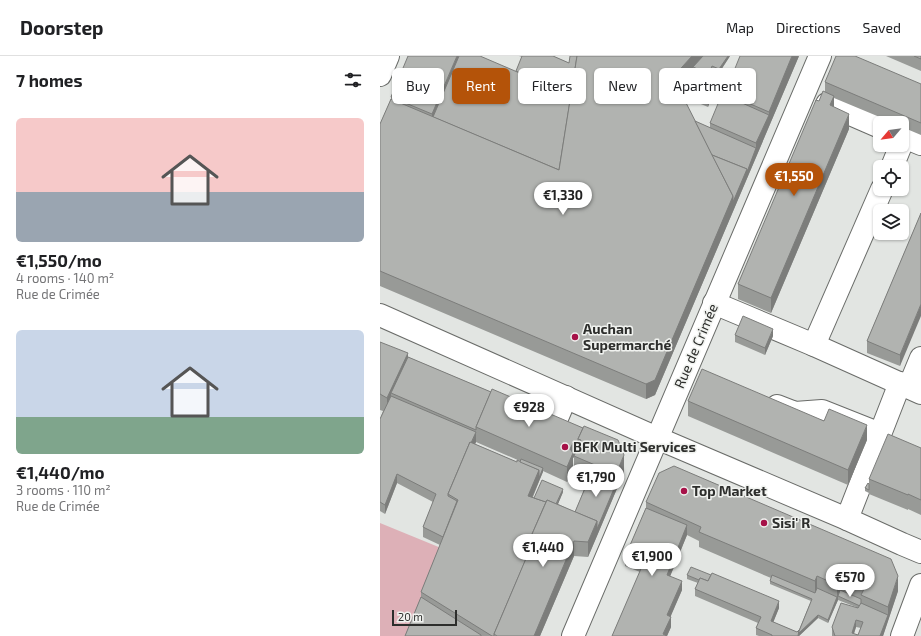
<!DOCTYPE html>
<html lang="en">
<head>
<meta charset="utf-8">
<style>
  body { margin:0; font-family:"Exo 2",sans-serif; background:#f6f6f6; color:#202124; height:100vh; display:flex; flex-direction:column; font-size:15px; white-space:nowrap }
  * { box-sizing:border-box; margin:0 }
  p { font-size:13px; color:#757577 }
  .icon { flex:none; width:22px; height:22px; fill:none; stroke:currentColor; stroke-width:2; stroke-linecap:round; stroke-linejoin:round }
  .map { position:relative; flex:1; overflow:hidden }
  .sheet { display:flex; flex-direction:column; background:#fff; width:380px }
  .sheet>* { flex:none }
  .top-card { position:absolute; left:12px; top:12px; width:380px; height:36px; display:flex; gap:8px }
  .needle { width:26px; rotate:241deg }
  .buttons { position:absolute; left:493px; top:60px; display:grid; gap:8px }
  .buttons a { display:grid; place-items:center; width:36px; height:36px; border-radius:6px; background:#fff; box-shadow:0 1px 3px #0004; font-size:20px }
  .scale { position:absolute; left:12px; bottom:10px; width:65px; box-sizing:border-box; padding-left:4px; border:2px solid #2d2e2c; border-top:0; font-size:11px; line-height:14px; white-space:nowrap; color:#2d2e2c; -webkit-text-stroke:3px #f0f2ef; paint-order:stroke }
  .price { position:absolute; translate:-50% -34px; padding:0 9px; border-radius:14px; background:#fff; color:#222; font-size:13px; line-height:26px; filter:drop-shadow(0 1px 2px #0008) }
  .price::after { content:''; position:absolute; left:50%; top:24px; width:12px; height:9px; margin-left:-6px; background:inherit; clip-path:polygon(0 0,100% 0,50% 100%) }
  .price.selected { background:#b45309; color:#fff }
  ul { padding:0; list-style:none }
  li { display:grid; align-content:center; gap:8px; height:212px; padding:0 16px }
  li span { display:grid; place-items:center; height:124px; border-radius:6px; color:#555 }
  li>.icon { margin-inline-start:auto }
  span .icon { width:72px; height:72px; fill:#fffc; stroke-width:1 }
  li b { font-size:17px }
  h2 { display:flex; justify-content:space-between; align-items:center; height:48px; padding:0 16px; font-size:17px }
  .pill { padding:0 14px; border-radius:6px; background:#fff; box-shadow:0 1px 3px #0004; font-size:14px; line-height:36px }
  .pill.selected { background:#b45309; color:#fff }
  header { display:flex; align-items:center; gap:24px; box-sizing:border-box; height:56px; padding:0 20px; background:#fff; border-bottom:1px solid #e0e0e0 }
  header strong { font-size:19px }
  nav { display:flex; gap:22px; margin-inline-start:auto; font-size:14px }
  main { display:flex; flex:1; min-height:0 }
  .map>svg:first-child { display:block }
  .green { fill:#ddb0b7 }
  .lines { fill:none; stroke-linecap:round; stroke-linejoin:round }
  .minor-casing { stroke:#6a6c69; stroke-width:24 }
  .minor { stroke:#fff; stroke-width:22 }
  .wall { fill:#989a97; fill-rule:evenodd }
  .shaded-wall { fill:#7c7d7b }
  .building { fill:#b1b3b0; stroke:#7c7d7b; fill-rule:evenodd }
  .poi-dot { fill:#a61148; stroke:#f0f2ef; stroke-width:1.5 }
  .labels { text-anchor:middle; stroke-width:3; stroke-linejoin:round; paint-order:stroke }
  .poi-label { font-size:14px; font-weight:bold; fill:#2d2e2c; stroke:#f0f2ef; text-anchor:start }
  .street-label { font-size:14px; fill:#2d2e2c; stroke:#f0f2ef }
</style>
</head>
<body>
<header>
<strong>Doorstep</strong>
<nav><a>Map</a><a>Directions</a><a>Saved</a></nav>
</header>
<main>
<section class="sheet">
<h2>7 homes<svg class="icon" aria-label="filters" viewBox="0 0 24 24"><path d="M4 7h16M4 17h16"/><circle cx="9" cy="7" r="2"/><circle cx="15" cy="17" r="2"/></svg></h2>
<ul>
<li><span style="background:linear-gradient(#f6c9c9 60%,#9aa5b1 0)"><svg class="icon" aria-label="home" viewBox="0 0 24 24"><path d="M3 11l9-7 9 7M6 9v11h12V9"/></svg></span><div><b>€1,550/mo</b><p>4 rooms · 140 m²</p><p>Rue de Crimée</p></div></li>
<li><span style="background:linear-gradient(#c9d6e8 70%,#7fa58c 0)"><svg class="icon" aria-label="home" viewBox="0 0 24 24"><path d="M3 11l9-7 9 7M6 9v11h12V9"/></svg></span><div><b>€1,440/mo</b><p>3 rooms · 110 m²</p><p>Rue de Crimée</p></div></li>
</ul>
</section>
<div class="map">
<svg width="541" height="580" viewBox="0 0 541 580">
  <rect width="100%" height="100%" fill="#e2e5e2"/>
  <path class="green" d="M0 467 61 492 26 580H0Z"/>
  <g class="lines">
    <g class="minor-casing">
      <g id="minor">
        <path d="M0 19 8 0"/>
        <path d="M447 48 500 71"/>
        <path d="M522 80 541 88"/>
        <path d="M512 111 521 89"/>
        <path d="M334 247 365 260 434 289 541 337"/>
        <path d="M0 259 277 382 467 463 522 488 541 496"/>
        <path d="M434 289 502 133"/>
        <path d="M529 331 541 302"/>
        <path d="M397 350 415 357 442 355 500 378"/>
        <path d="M172 374 186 341"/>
        <path d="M467 463 520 327"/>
        <path d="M193 580 440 0"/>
        <path d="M522 580 541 529"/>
      </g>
    </g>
    <use href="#minor" class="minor"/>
  </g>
  <g class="wall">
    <path d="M139 0H173L189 7 350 0 339 17 332 14 329 22 313 14 298 31 315 65 330 72V67L345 40V37L419 0 275 339 266 343 0 230V68L11 43V41L136 15 142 1Z"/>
    <path d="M506 0H541V15Z"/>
    <path d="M445 26 541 28V79L522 71V67H514L454 42V51L469 73 391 257 358 243V228L439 45 445 36Z"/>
    <path d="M316 42 330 45 328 51 316 46Z"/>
    <path d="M541 157 520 310 487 297V285Z"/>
    <path d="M355 279 393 280 385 299 355 286Z"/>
    <path d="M0 286 28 301 111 336 203 372 244 416 208 501 194 500 160 580H25L41 541V536L60 489 43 481V471L53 446 17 427 5 458 0 455V363L3 355 0 354ZM96 386 140 405V406H137L95 388ZM194 401V418L208 424 195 456 178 448 183 436 154 442 153 441 163 415 187 426 193 412V402Z"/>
    <path d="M308 345 443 364 487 384 468 429 308 360Z"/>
    <path d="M541 392V459L528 453V454L489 438V437L485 435V432L489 428V423Z"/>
    <path d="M266 446 518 535 503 580H452V571L476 551 458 544 448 567 438 562 419 580H379L376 579V572L378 567 315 540V533L318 527 307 523V519L399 552 393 566 417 576 419 574 431 545 390 528V525L391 522 319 491V485L307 479 290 520 302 534 290 561 291 571 287 580H232L260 516 245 510V501L266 452ZM476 571 481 572 478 579 474 578Z"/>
  </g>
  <g class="shaded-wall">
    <path d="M77 0H82L52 63V58Z"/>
    <path d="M312 0H326L313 11V14L293 36V21Z"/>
    <path d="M348 0H350L339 17V13Z"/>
    <path d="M412 0H419L275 339 266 343V328L353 140 367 113 376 92V87L389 59V56Z"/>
    <path d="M332 10V14L329 22V18Z"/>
    <path d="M454 40V55L450 49Z"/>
    <path d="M330 42V45L328 51V48Z"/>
    <path d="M469 58V73L391 257V242Z"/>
    <path d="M541 248V260L520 310V299Z"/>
    <path d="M393 273V280L385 299V292Z"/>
    <path d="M28 297V313L11 337V349L7 357V342Z"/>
    <path d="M487 369V384L468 429V414Z"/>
    <path d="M96 376V386L72 440 69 439Z"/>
    <path d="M198 385V400H194V401L193 402V412L187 426V411L190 393 193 387Z"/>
    <path d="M244 399V416L217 480V473L236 428V418Z"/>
    <path d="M163 412V416L148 451V440L159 414Z"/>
    <path d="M17 418V427L5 458V449Z"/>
    <path d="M183 433V436L175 455V452Z"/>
    <path d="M217 465V480L208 501V486Z"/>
    <path d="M307 469V479L287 528V519Z"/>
    <path d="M194 485V500L160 580H154Z"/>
    <path d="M437 520V535L435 540V525Z"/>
    <path d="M518 520V535L503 580H500L508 559V551Z"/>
    <path d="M460 523V538L458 540V544L448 567V564L457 541V529Z"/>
    <path d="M302 525V534L287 569V559Z"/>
    <path d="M399 545V552L391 572V565Z"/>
    <path d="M438 559V562L419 580H417V579Z"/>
    <path d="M291 561V571L287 580 283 578Z"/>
    <path d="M476 564V571L473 580 472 577Z"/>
  </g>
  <g class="building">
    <path d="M28 0H77L52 58 11 41Z"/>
    <path d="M79 0H100L191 39 179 114 53 61Z"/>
    <path d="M142 0H173L189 7 190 0H197L191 39 136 15Z"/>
    <path d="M197 0H312L293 21 353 140 275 324 266 328 0 215V68L11 43 179 114Z"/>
    <path d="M323 0H348L339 13 332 10 329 18 313 11Z"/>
    <path d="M360 0H412L389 56 345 37Z"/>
    <path d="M456 0H475L541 28V67L445 26Z"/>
    <path d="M534 0H541V3Z"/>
    <path d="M443 35 454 40 450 49 469 58 391 242 358 228 436 44 439 45Z"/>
    <path d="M318 36 330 42 328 48 316 42Z"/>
    <path d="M342 38 389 59 376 87 330 67Z"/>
    <path d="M315 65 376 92 367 116V113L332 99Z"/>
    <path d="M332 99 367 113 353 146V140Z"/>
    <path d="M541 157V248L520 299 487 285Z"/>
    <path d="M363 260 393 273 385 292 355 279Z"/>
    <path d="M0 286 28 297 7 342 0 338Z"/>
    <path d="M28 301 111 336 96 371V374L11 337Z"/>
    <path d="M322 313 444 365 449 353 487 369 468 414 308 345Z"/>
    <path d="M112 333 203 372 198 383V385L193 387 190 393 193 397 187 411 96 371Z"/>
    <path d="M11 340 96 376 91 387 90 386 68 438V440L77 445 63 481 43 471 56 438 17 418 5 449 0 446V363Z"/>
    <path d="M204 370 238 384 244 399 236 418 194 400 201 384 198 383Z"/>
    <path d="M508 378 541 392V444L528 438V439L489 423Z"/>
    <path d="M90 386 137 406V404L159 414 148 440 166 446 149 485H150L149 488 152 489 114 578V580H112L41 536 78 444 68 438Z"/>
    <path d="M141 403 163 412 159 422V414L140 406Z"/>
    <path d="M294 410 511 503 518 520 508 551 481 539 484 533 460 523 457 529 437 520 435 525 319 476 321 471 266 446 279 417Z"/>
    <path d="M211 418 236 428 217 473V465L195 456Z"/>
    <path d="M162 424 183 433 176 448 167 444 166 446 154 442Z"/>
    <path d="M488 427 489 428V434L485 432Z"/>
    <path d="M167 444 217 465 208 486 194 485 154 580H117L114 578 153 486 149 485Z"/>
    <path d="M266 452 307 469 287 519 302 525 287 559 291 561 283 578 287 580H232L263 508 245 501Z"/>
    <path d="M311 511 331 519 328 525 320 522 319 524 307 519Z"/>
    <path d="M332 517 399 545 391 565 417 576 419 574 418 580H392V579L376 572 381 561 315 533 320 522 328 525Z"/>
    <path d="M392 519 435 537 437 532 457 541 448 564 438 559 419 577V575L432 543 390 525Z"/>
    <path d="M460 534 481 543V547L480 550 458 540Z"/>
    <path d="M41 541 101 579V580H25Z"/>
    <path d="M461 547 478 552 481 547 508 559 500 580H455L452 571ZM476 564 483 566 478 579 472 577Z"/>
  </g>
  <g class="poi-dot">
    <circle cx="195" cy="281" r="4"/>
    <circle cx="185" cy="391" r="4"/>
    <circle cx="304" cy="435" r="4"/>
    <circle cx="384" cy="467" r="4"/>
  </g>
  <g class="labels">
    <g class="poi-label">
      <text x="203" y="278">Auchan<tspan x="203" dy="16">Supermarché</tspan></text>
      <text x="193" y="396">BFK Multi Services</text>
      <text x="312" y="440">Top Market</text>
      <text x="392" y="472">Sisi' R</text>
    </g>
    <g class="street-label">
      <text transform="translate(316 290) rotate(-67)" y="5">Rue de Crimée</text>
    </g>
  </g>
</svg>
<div class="buttons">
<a><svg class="needle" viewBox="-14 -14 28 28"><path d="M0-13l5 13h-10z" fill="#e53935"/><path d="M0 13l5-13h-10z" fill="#757577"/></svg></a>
<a><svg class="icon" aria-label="locate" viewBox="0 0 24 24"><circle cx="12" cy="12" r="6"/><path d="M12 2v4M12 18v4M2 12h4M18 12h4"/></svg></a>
<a><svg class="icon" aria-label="layers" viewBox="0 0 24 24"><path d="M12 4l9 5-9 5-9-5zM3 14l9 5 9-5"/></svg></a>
</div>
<div class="scale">20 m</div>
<b class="price selected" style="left:414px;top:141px">€1,550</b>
<b class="price" style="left:183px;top:160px">€1,330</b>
<b class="price" style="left:149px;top:372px">€928</b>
<b class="price" style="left:216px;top:442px">€1,790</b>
<b class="price" style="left:163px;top:512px">€1,440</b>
<b class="price" style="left:272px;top:521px">€1,900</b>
<b class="price" style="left:470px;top:542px">€570</b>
<div class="top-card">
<a class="pill">Buy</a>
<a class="pill selected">Rent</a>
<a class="pill">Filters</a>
<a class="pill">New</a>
<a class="pill">Apartment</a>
</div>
</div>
</main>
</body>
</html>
